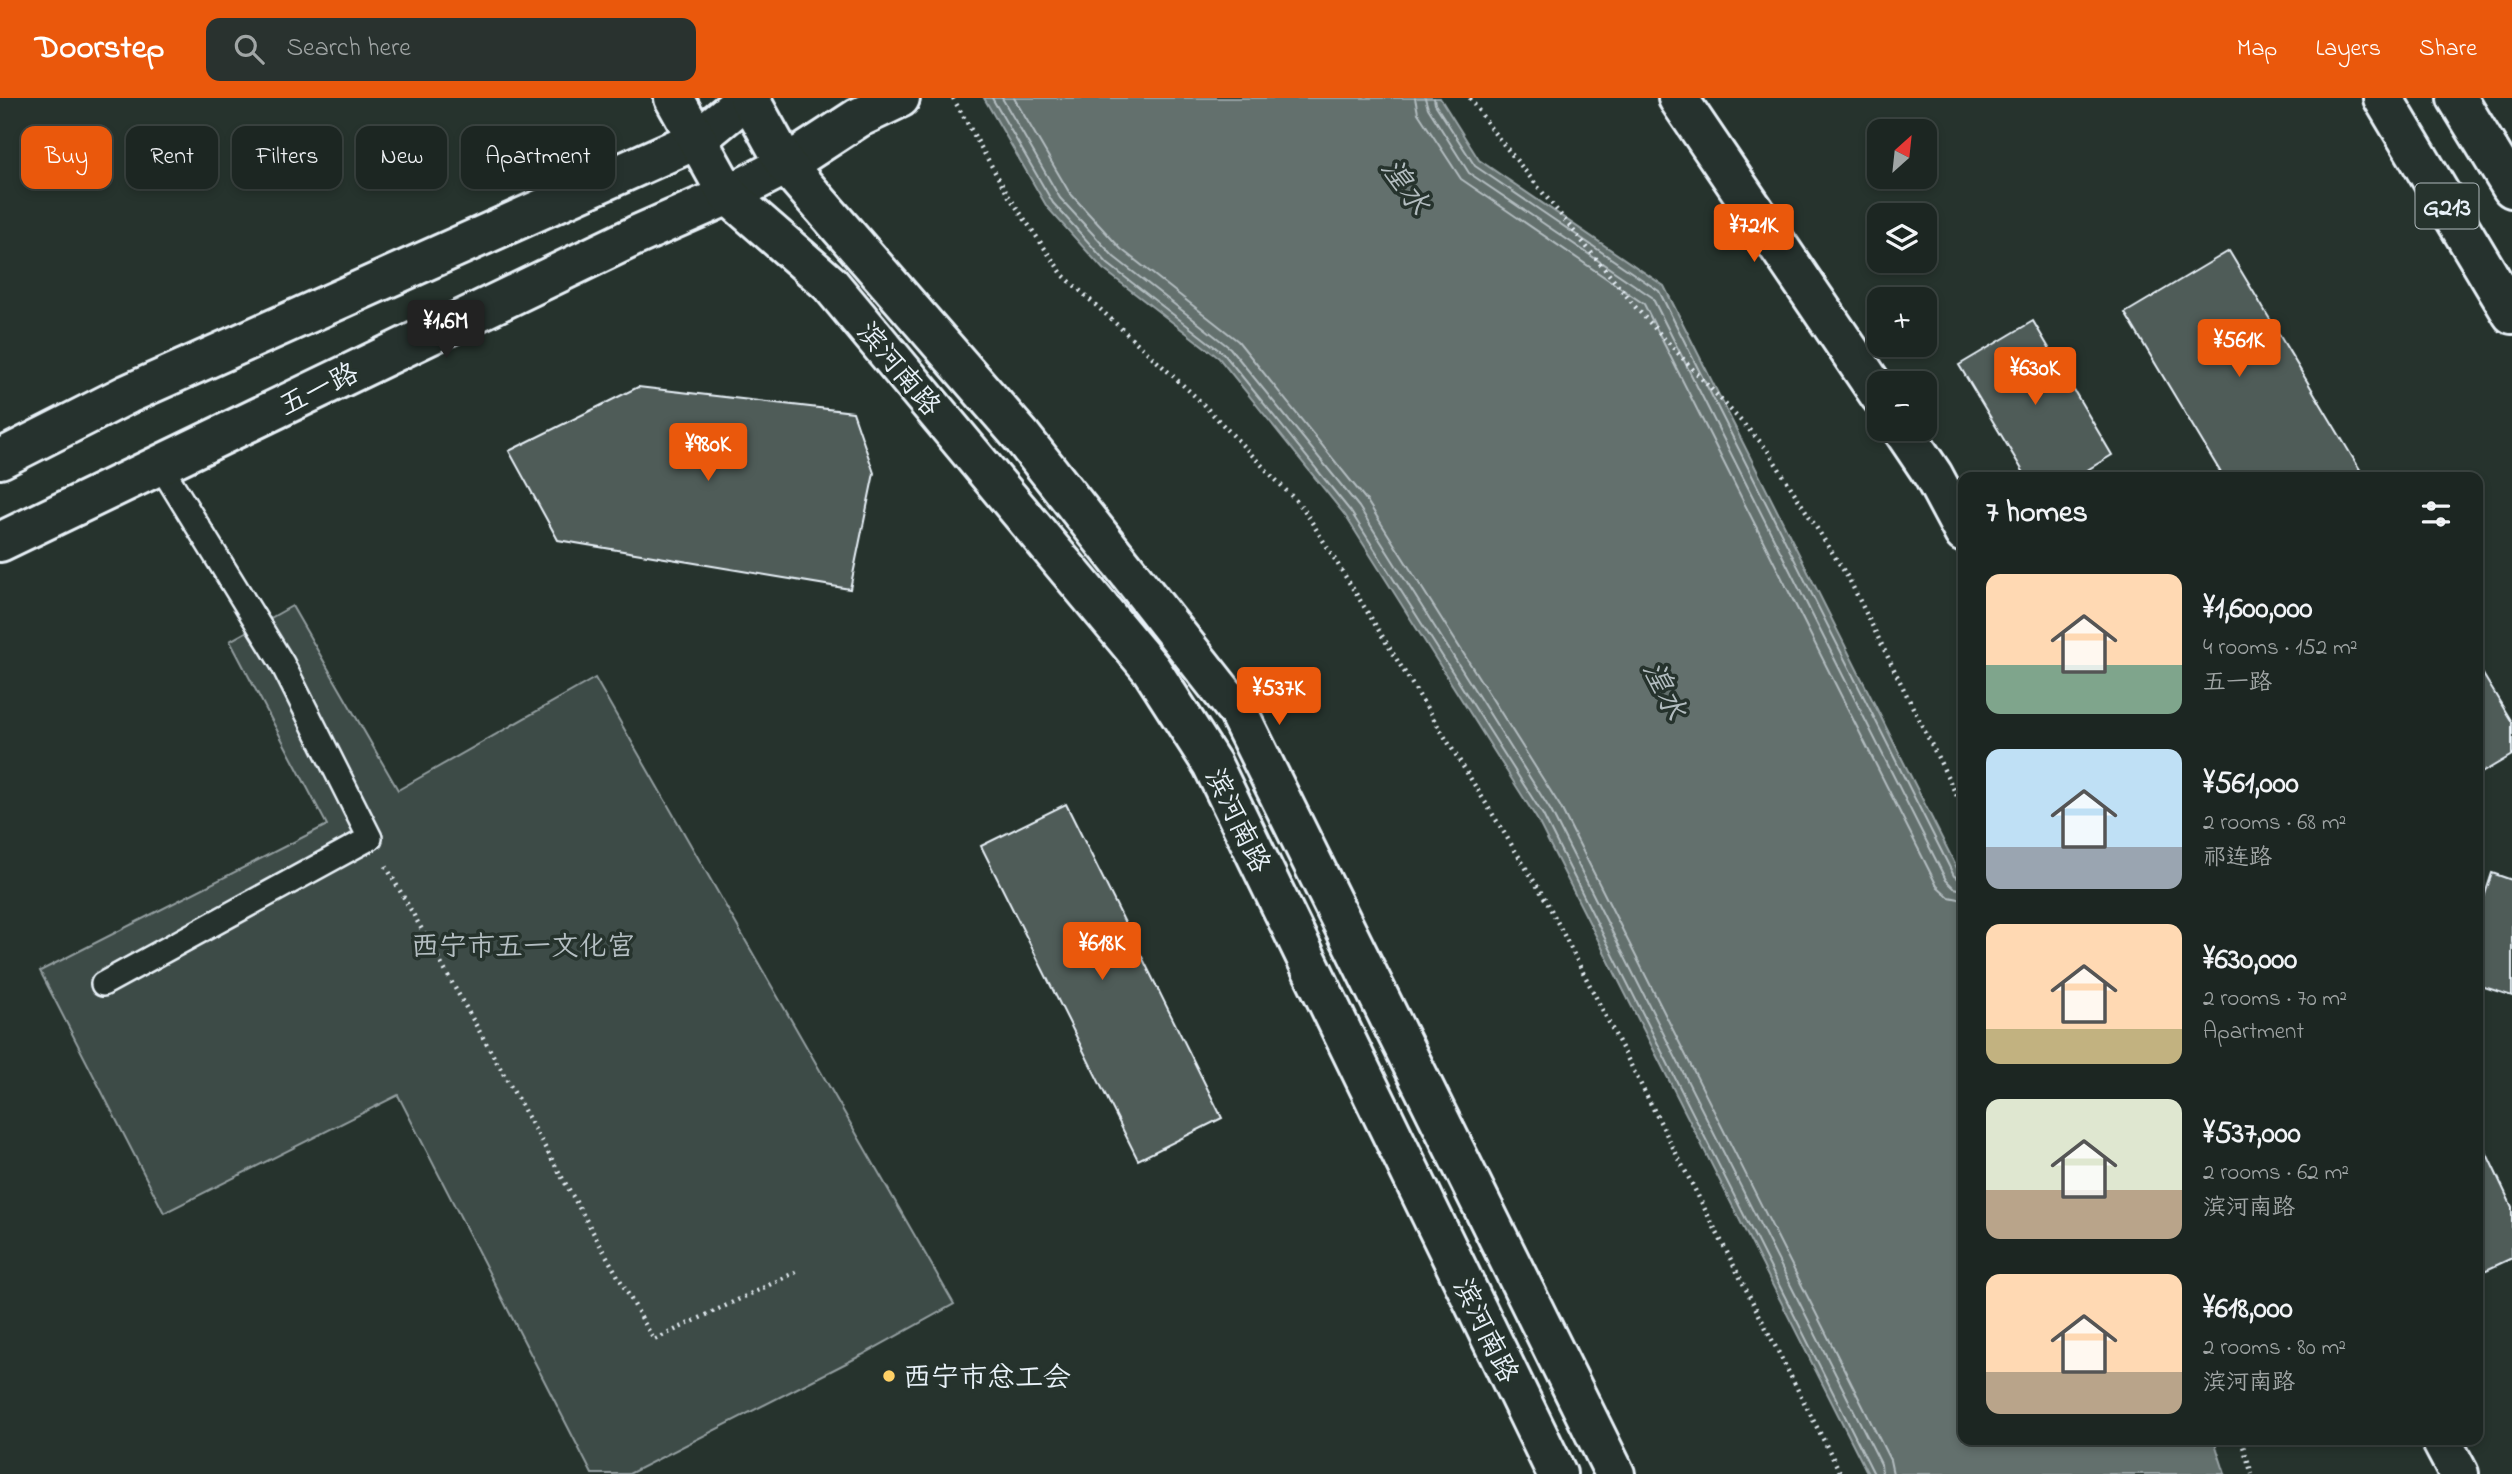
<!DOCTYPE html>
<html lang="en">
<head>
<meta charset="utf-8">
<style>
  body { margin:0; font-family:"Indie Flower","LXGW WenKai TC",sans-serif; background:#29322f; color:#f1f3f6; height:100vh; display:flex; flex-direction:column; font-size:26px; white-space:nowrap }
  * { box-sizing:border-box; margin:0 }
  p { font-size:23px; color:#a0a5a5 }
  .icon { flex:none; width:38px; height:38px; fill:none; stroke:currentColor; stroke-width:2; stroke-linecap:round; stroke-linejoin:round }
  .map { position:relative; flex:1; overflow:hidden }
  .details { position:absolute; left:1958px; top:374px; width:525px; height:973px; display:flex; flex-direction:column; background:#1c2622; border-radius:14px; box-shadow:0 4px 10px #0003,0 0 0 2px #3a4340 }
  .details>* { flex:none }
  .hud { position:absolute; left:21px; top:28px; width:665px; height:63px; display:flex; gap:14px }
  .needle { width:46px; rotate:27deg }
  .buttons { position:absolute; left:1867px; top:21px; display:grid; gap:14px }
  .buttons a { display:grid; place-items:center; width:70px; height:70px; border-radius:14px; background:#1c2622; box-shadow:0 4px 10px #0003,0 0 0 2px #3a4340; font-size:35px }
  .price { position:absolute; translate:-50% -60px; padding:0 16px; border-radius:7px; background:#ea580c; color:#fff; font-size:23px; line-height:46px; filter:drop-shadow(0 2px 4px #0008) }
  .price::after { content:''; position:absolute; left:50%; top:42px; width:21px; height:16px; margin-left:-10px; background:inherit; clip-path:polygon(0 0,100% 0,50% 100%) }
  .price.active { background:#222; color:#fff }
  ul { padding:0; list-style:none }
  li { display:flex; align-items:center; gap:21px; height:175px; padding:0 28px }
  li span { display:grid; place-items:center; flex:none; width:196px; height:140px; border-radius:14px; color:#555 }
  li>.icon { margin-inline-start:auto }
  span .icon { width:84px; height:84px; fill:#fffc; stroke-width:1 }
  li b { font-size:30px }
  h2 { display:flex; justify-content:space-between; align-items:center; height:84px; padding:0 28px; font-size:30px }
  .tag { padding:0 24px; border-radius:14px; background:#1c2622; box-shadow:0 4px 10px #0003,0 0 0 2px #3a4340; font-size:24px; line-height:63px }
  .tag.active { background:#ea580c; color:#fff }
  header { display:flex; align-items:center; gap:42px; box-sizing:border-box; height:98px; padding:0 35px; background:#ea580c; color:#fff }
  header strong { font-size:33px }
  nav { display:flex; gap:38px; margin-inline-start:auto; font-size:24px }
  .search { width:490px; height:63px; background:#29322f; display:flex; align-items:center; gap:18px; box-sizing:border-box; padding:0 24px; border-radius:14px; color:#a0a5a5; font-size:26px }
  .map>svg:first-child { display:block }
  .green { fill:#3e4b47; stroke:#939ea0; stroke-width:2 }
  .water { fill:#636f6d; stroke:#98a3a5; stroke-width:2 }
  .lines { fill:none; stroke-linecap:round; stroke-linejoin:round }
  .shore { stroke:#b3bdc0; stroke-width:2 }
  .building { fill:#505c59; stroke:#e8f1f8; stroke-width:2 }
  .service-casing { stroke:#e8f1f8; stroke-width:28 }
  .minor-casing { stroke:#e8f1f8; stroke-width:44 }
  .tertiary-casing { stroke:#e8f1f8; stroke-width:44 }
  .secondary-casing { stroke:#e8f1f8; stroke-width:44 }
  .trunk-casing { stroke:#e8f1f8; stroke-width:44 }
  .path { stroke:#e8f1f8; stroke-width:4.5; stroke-dasharray:2 5; stroke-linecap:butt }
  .service { stroke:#26332d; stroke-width:23 }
  .minor { stroke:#26332d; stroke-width:38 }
  .tertiary { stroke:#26332d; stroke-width:38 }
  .secondary { stroke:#26332d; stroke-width:38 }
  .trunk { stroke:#26332d; stroke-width:38 }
  .poi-dot { fill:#ffd166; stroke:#26332d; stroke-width:2.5 }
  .labels { text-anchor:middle; stroke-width:7; stroke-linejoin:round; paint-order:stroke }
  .shield { fill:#26332d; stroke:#aeb8bb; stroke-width:2 }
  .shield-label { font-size:26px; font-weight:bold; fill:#e8f1f8 }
  .street-label { font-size:28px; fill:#e8f1f8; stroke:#26332d }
  .park-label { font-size:28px; fill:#b5bfc3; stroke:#26332d }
  .poi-label { font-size:28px; fill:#e8f1f8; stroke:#26332d; text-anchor:start }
  .water-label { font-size:30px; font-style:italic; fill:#b3bdc0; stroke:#26332d }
</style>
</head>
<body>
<header>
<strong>Doorstep</strong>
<div class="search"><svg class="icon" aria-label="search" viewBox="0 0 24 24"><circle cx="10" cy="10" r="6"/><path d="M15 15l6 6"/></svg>Search here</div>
<nav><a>Map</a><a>Layers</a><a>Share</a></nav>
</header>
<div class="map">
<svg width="2512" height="1376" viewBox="0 0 2512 1376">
  <rect width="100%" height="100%" fill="#26332d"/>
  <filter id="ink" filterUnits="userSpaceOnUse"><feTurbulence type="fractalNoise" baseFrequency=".0143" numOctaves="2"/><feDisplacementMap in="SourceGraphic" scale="14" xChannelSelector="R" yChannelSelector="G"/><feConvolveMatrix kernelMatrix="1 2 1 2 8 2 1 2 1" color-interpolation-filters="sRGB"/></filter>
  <g filter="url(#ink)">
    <path class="green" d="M292 508 398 692 595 580 954 1206 862 1257 629 1376H592L398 997 164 1115 40 873 327 727 230 543Z"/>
    <path class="water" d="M984 0H1440L1479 62 1664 188 1963 782 1964 1342H2214L2225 1376H1868L1537 721 1345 417 1219 260 1103 171 1047 109Z"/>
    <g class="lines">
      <g class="shore">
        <path d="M992 0 1053 105 1108 166 1224 256 1351 414 1543 717 1874 1376"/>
        <path d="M1002 0 1060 100 1114 159 1230 250 1359 409 1551 713 1881 1366 1882 1376"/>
        <path d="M1014 0 1069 94 1121 151 1238 243 1367 403 1560 708 1890 1362 1893 1376"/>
        <path d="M1415 0 1418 15 1461 81 1644 206 1937 788 1949 799 1964 802"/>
        <path d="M1425 0 1428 10 1469 75 1652 199 1946 782 1954 790 1964 792"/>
        <path d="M1434 0 1435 6 1475 68 1659 193 1954 778 1964 783"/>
      </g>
    </g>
    <g class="building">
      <path d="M2229 153 2365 380H2224L2125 215Z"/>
      <path d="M2033 223 2112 357 2074 380H2027L1959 267Z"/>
      <path d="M638 289 853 314 874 375 850 491 558 442 509 353Z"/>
      <path d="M2478 568 2512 624V657L2478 677Z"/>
      <path d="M1066 706 1222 1020 1138 1062 981 748Z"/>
      <path d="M2492 775 2512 782V898L2478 887V818Z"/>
      <path d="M2478 1037 2512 1109V1160L2478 1176Z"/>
    </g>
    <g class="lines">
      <g class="service-casing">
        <path id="service" d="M103 886 370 740 282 565 160 367"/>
      </g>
      <g class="minor-casing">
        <g id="minor">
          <path d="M1678 0 1880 298"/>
          <path d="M1902 331 1933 377 1964 435"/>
          <path d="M2441 1342 2459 1376"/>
        </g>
      </g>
      <g class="tertiary-casing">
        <g id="tertiary">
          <path d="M0 361 128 296 696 42 747 0"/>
          <path d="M0 444 635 138 728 97 786 67 858 20 900 0"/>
        </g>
      </g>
      <g class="secondary-casing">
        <g id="secondary">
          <path d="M674 0 728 97 830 186 1151 571 1212 666 1557 1376"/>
          <path d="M749 0 786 67 1022 339 1238 614 1615 1376"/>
        </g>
      </g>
      <g class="trunk-casing">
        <g id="trunk">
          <path d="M2383 0 2512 216"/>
          <path d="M2457 0 2512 90"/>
        </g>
      </g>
      <g class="path">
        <path d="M953 0 1008 97 1063 177 1198 301 1303 410 1547 804 1841 1376"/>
        <path d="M1470 0 1492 32 1637 211 1766 350 1849 481 1964 712"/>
        <path d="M386 768 654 1242 796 1174"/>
        <path d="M2241 1342 2252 1376"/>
      </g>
      <use href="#service" class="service"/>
      <use href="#minor" class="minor"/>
      <use href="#tertiary" class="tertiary"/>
      <use href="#secondary" class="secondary"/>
      <use href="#trunk" class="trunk"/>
    </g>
  </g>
  <circle class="poi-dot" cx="889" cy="1278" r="7"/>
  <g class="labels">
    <rect class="shield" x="2415.5" y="85.5" width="63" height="45" rx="5"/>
    <g class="shield-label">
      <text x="2447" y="117">G213</text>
    </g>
    <g class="street-label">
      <text transform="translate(900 270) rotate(50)" y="10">滨河南路</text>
      <text transform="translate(318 290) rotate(-26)" y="10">五一路</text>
      <text transform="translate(1239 722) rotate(64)" y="10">滨河南路</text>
      <text transform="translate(1487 1232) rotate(64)" y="10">滨河南路</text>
    </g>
    <g class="park-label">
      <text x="523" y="857">西宁市五一文化宫</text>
    </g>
    <g class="poi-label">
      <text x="903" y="1288">西宁市总工会</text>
    </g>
    <g class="water-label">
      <text transform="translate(1406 88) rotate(55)" y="10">湟水</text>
      <text transform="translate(1665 592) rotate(64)" y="10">湟水</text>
    </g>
  </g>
</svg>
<div class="buttons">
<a><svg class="needle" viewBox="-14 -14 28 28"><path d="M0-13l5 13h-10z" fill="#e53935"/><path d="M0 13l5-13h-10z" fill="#a0a5a5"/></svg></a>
<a><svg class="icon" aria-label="layers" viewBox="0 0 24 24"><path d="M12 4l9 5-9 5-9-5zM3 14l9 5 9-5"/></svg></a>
<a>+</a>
<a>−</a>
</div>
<b class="price" style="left:1754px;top:166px">¥721K</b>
<b class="price active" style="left:446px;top:262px">¥1.6M</b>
<b class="price" style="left:2239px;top:281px">¥561K</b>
<b class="price" style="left:2035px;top:309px">¥630K</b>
<b class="price" style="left:708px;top:385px">¥980K</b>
<b class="price" style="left:1279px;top:629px">¥537K</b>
<b class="price" style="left:1102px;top:884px">¥618K</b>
<div class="hud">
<a class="tag active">Buy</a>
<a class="tag">Rent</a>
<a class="tag">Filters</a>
<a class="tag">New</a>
<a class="tag">Apartment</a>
</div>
<section class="details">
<h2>7 homes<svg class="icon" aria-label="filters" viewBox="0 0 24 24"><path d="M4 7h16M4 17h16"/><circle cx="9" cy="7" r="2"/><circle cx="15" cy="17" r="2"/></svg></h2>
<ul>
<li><span style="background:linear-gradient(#ffd9b3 65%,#7fa58c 0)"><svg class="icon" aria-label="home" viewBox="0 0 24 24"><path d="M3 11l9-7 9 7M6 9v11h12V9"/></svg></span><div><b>¥1,600,000</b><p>4 rooms · 152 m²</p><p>五一路</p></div></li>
<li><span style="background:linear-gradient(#bfe0f5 70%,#9aa5b1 0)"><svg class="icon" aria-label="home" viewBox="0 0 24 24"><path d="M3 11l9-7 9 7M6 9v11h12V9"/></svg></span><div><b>¥561,000</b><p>2 rooms · 68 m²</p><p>祁连路</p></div></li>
<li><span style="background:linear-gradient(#ffd9b3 75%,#c2b280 0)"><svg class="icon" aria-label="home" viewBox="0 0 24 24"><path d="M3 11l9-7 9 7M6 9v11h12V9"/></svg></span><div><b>¥630,000</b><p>2 rooms · 70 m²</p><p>Apartment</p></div></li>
<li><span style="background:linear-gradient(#dfe7d0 65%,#b9a48a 0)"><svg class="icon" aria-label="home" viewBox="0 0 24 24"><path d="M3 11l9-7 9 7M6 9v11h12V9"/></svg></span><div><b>¥537,000</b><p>2 rooms · 62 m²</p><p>滨河南路</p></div></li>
<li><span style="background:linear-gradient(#ffd9b3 70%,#b9a48a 0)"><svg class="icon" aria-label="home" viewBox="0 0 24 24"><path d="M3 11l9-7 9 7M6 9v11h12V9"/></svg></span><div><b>¥618,000</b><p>2 rooms · 80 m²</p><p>滨河南路</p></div></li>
</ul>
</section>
</div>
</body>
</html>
